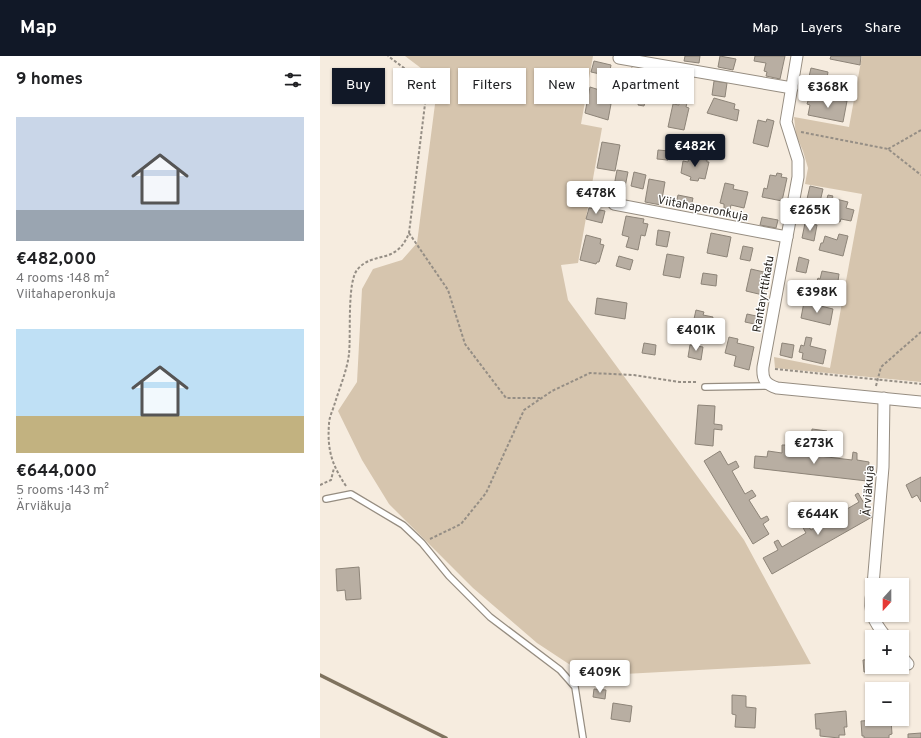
<!DOCTYPE html>
<html lang="en">
<head>
<meta charset="utf-8">
<style>
  body { margin:0; font-family:Overpass,sans-serif; background:#f6f6f6; color:#202124; height:100vh; display:flex; flex-direction:column; font-size:15px; white-space:nowrap }
  * { box-sizing:border-box; margin:0 }
  p { font-size:13px; color:#757577 }
  .icon { flex:none; width:22px; height:22px; fill:none; stroke:currentColor; stroke-width:2; stroke-linecap:round; stroke-linejoin:round }
  .map { position:relative; flex:1; overflow:hidden }
  .sheet { display:flex; flex-direction:column; background:#fff; width:320px }
  .sheet>* { flex:none }
  .banner { position:absolute; left:12px; top:12px; width:380px; height:36px; display:flex; gap:8px }
  .needle { width:26px; rotate:201deg }
  .controls { position:absolute; left:545px; top:522px; display:grid; gap:8px }
  .controls a { display:grid; place-items:center; width:44px; height:44px; border-radius:0px; background:#fff; box-shadow:0 1px 3px #0004; font-size:20px }
  .price { position:absolute; translate:-50% -34px; padding:0 9px; border-radius:4px; background:#fff; color:#222; font-size:13px; line-height:26px; filter:drop-shadow(0 1px 2px #0008) }
  .price::after { content:''; position:absolute; left:50%; top:24px; width:12px; height:9px; margin-left:-6px; background:inherit; clip-path:polygon(0 0,100% 0,50% 100%) }
  .price.active { background:#111827; color:#fff }
  ul { padding:0; list-style:none }
  li { display:grid; align-content:center; gap:8px; height:212px; padding:0 16px }
  li span { display:grid; place-items:center; height:124px; border-radius:0px; color:#555 }
  li>.icon { margin-inline-start:auto }
  span .icon { width:72px; height:72px; fill:#fffc; stroke-width:1 }
  li b { font-size:17px }
  h2 { display:flex; justify-content:space-between; align-items:center; height:48px; padding:0 16px; font-size:17px }
  .tag { padding:0 14px; border-radius:0px; background:#fff; box-shadow:0 1px 3px #0004; font-size:14px; line-height:36px }
  .tag.active { background:#111827; color:#fff }
  header { display:flex; align-items:center; gap:24px; box-sizing:border-box; height:56px; padding:0 20px; background:#111827; color:#fff }
  header strong { font-size:19px }
  nav { display:flex; gap:22px; margin-inline-start:auto; font-size:14px }
  main { display:flex; flex:1; min-height:0 }
  .map>svg:first-child { display:block }
  .park { fill:#d6c5ae }
  .lines { fill:none; stroke-linecap:round; stroke-linejoin:round }
  .stream { stroke:#7f725e; stroke-width:3.5 }
  .building { fill:#b8aea2; stroke:#8d8478 }
  .lane-casing { stroke:#968d81; stroke-width:8 }
  .street-casing { stroke:#968d81; stroke-width:13 }
  .path { stroke:#958e85; stroke-width:2; stroke-dasharray:3 2; stroke-linecap:butt }
  .lane { stroke:#fff; stroke-width:5.5 }
  .street { stroke:#fff; stroke-width:11 }
  .labels { text-anchor:middle; stroke-width:3; stroke-linejoin:round; paint-order:stroke }
  .street-label { font-size:12px; fill:#2c2823; stroke:#fff }
</style>
</head>
<body>
<header>
<strong>Map</strong>
<nav><a>Map</a><a>Layers</a><a>Share</a></nav>
</header>
<main>
<section class="sheet">
<h2>9 homes<svg class="icon" aria-label="filters" viewBox="0 0 24 24"><path d="M4 7h16M4 17h16"/><circle cx="9" cy="7" r="2"/><circle cx="15" cy="17" r="2"/></svg></h2>
<ul>
<li><span style="background:linear-gradient(#c9d6e8 75%,#9aa5b1 0)"><svg class="icon" aria-label="home" viewBox="0 0 24 24"><path d="M3 11l9-7 9 7M6 9v11h12V9"/></svg></span><div><b>€482,000</b><p>4 rooms · 148 m²</p><p>Viitahaperonkuja</p></div></li>
<li><span style="background:linear-gradient(#bfe0f5 70%,#c2b280 0)"><svg class="icon" aria-label="home" viewBox="0 0 24 24"><path d="M3 11l9-7 9 7M6 9v11h12V9"/></svg></span><div><b>€644,000</b><p>5 rooms · 143 m²</p><p>Ärviäkuja</p></div></li>
</ul>
</section>
<div class="map">
<svg width="601" height="682" viewBox="0 0 601 682">
  <rect width="100%" height="100%" fill="#f6ecdf"/>
  <g class="park">
    <path d="M85 0H273L261 68 282 72 258 207 241 209 248 244 424 484 491 608 267 620 217 587 153 532 69 448 42 404 18 355 37 326 42 233 53 213 82 204 97 187 118 25Z"/>
    <path d="M542 0H601V326L455 312 454 301 510 312 542 138 485 128 488 112 483 95 476 79 474 61 529 71Z"/>
  </g>
  <g class="lines">
    <path class="stream" d="M0 619 126 682"/>
  </g>
  <g class="building">
    <path d="M365 0H380L379 7 364 5Z"/>
    <path d="M400 0 416 3 413 14 398 11Z"/>
    <path d="M435 0H465L460 23 446 20 447 16 444 15 446 7 434 5Z"/>
    <path d="M511 0H541L540 9 510 3Z"/>
    <path d="M274 5 291 9 289 20 271 16Z"/>
    <path d="M311 12 326 15 325 22 309 19Z"/>
    <path d="M491 12 508 16 506 28 488 25Z"/>
    <path d="M319 24 328 26 327 31 334 32 331 47 325 46 324 50 318 49 319 44 311 43 313 35 310 34 311 29 318 28Z"/>
    <path d="M394 25 407 27 405 41 392 39Z"/>
    <path d="M343 28 356 30 353 44 340 42Z"/>
    <path d="M270 31 289 37 287 47 291 48 288 64 265 57Z"/>
    <path d="M498 41 527 45 523 66 488 59 490 49 487 48 489 42 497 43Z"/>
    <path d="M394 42 415 48 414 53 419 54 417 65 387 57Z"/>
    <path d="M359 46 367 47 366 51 369 52 364 74 348 71 353 48 359 49Z"/>
    <path d="M447 63 454 65 448 91 433 87 438 64 446 66Z"/>
    <path d="M282 86 300 89 295 115 277 112Z"/>
    <path d="M338 94 349 95 348 104 337 103Z"/>
    <path d="M369 100 387 104V106H389L385 123 379 122 378 125 370 124 371 121 361 117 363 105 368 106Z"/>
    <path d="M297 114 308 116 305 131 294 130Z"/>
    <path d="M314 116 326 119 323 133 311 130Z"/>
    <path d="M457 117 462 118 461 121 467 122 462 145 442 141 444 132 447 133 450 119 456 120Z"/>
    <path d="M329 123 345 126 341 149 325 146Z"/>
    <path d="M405 127 414 129 413 133 428 136 424 152 411 149 410 153 404 152V148L400 147Z"/>
    <path d="M276 128 283 130 280 139 273 138Z"/>
    <path d="M490 130 503 133 500 146 487 143Z"/>
    <path d="M358 139 373 142 371 151 356 148Z"/>
    <path d="M508 139 513 140 512 142 528 146 526 152 534 154 531 165 521 163 520 166 502 162 503 158 500 157 503 149H505Z"/>
    <path d="M269 152 285 155 282 167 266 163Z"/>
    <path d="M306 160 324 163 323 167 328 168 325 180 321 179 318 194 306 191 309 181 302 179Z"/>
    <path d="M442 161 458 164 456 172 440 169Z"/>
    <path d="M485 167 497 169 494 185 482 182Z"/>
    <path d="M338 174 350 176 347 191 336 189Z"/>
    <path d="M391 177 411 181 407 201 387 197Z"/>
    <path d="M519 178 528 180 523 200 499 194 501 187H503L505 180 517 184Z"/>
    <path d="M266 179 281 183 280 188 284 189 279 206H277L276 208 260 204Z"/>
    <path d="M423 190 433 192 430 205 420 203Z"/>
    <path d="M347 198 364 201 360 222 343 219Z"/>
    <path d="M299 200 313 204 310 214 296 210Z"/>
    <path d="M479 201 489 204 486 217 476 215Z"/>
    <path d="M431 213 448 217 443 239 426 235Z"/>
    <path d="M502 215 519 218 518 225 521 226 519 232 517 231 516 234 499 231V229L496 228 498 222 500 223Z"/>
    <path d="M383 217 397 219 396 230 381 228Z"/>
    <path d="M472 231 484 233 482 247 470 245Z"/>
    <path d="M277 242 307 247 305 263 275 258Z"/>
    <path d="M484 246 513 253 510 269 481 262Z"/>
    <path d="M376 254 384 256 383 259 393 261 389 280 371 276Z"/>
    <path d="M427 258 441 261 439 269 425 266Z"/>
    <path d="M409 281 418 283 417 287 434 291 429 314 414 310 416 300 405 297Z"/>
    <path d="M486 281 492 282 490 290 506 294 503 308 482 303 483 297 479 296 481 289 484 290Z"/>
    <path d="M324 287 336 289 335 299 322 297Z"/>
    <path d="M462 287 474 289 472 302 460 299Z"/>
    <path d="M370 289 383 291 381 304 368 301Z"/>
    <path d="M378 349 395 350 394 368 402 369V374L394 373 393 390 375 388Z"/>
    <path d="M492 373 507 375 506 385 491 384Z"/>
    <path d="M462 389H467V397L494 400 495 392 500 393 499 400 532 404 533 396 537 397V404L549 406 547 425 434 412 435 400 447 401 448 395 462 397Z"/>
    <path d="M400 395 408 409 416 405 419 411 412 415 425 438 432 434 436 440 429 444 441 463 447 460 449 464 443 468 449 478 433 488 384 405Z"/>
    <path d="M601 421V446L597 439 592 442 586 429Z"/>
    <path d="M538 437 552 461 452 518 443 502 458 494 454 486 458 484 462 491 486 477 482 470 486 467 491 474 512 462 508 455 511 453 515 460 539 446 535 439Z"/>
    <path d="M39 511 41 543 26 544 25 534 17 535 16 513Z"/>
    <path d="M552 603V611H558L559 615 544 616 543 604Z"/>
    <path d="M274 633 286 634 285 643 273 641Z"/>
    <path d="M412 639 426 640V651L436 652 435 672 415 671 416 659 412 658Z"/>
    <path d="M293 647 312 650 310 666 291 663Z"/>
    <path d="M526 655 527 671H524L525 679H519V682L500 680V673H496L495 658Z"/>
    <path d="M571 663 572 678 569 679V682H544V680H542L541 665Z"/>
    <path d="M601 677V682H588V678Z"/>
  </g>
  <g class="lines">
    <g class="lane-casing">
      <g id="lane">
        <path d="M385 331 449 330"/>
        <path d="M6 443 31 438 83 469 102 487 129 520 170 561 240 614 255 631 263 682"/>
      </g>
    </g>
    <g class="street-casing">
      <g id="street">
        <path d="M477 0 466 66 478 104V121L443 311C442 323 445 328 457 332L601 346"/>
        <path d="M299 2 472 32"/>
        <path d="M294 148 467 181"/>
        <path d="M553 529 563 411 564 342"/>
        <path d="M552 536C548 556 554 566 566 581"/>
        <path d="M582 601 588 608"/>
      </g>
    </g>
    <g class="path">
      <path d="M481 76 568 93 601 119"/>
      <path d="M568 93 601 74"/>
      <path d="M89 177 128 234 145 288 186 342H220"/>
      <path d="M455 313 601 328"/>
      <path d="M556 330 561 311 601 276"/>
      <path d="M0 429 11 424 14 412"/>
      <path d="M26 430C12 409 7 394 9 368 9 362 12 356 14 350 19 333 27 315 29 298 31 279 27 227 37 214 53 194 76 210 89 177L106 40 100 24 68 0"/>
      <path d="M110 483 141 468 166 437 204 354 232 335 270 317 314 319 359 326H377"/>
    </g>
    <use href="#lane" class="lane"/>
    <use href="#street" class="street"/>
  </g>
  <g class="labels">
    <g class="street-label">
      <text transform="translate(383 152) rotate(11)" y="4">Viitahaperonkuja</text>
      <text transform="translate(443 238) rotate(-80)" y="4">Rantayrttikatu</text>
      <text transform="translate(548 435) rotate(-86)" y="4">Ärviäkuja</text>
    </g>
  </g>
</svg>
<div class="controls">
<a><svg class="needle" viewBox="-14 -14 28 28"><path d="M0-13l5 13h-10z" fill="#e53935"/><path d="M0 13l5-13h-10z" fill="#757577"/></svg></a>
<a>+</a>
<a>−</a>
</div>
<b class="price" style="left:508px;top:53px">€368K</b>
<b class="price active" style="left:375px;top:112px">€482K</b>
<b class="price" style="left:276px;top:159px">€478K</b>
<b class="price" style="left:490px;top:176px">€265K</b>
<b class="price" style="left:497px;top:258px">€398K</b>
<b class="price" style="left:376px;top:296px">€401K</b>
<b class="price" style="left:494px;top:409px">€273K</b>
<b class="price" style="left:498px;top:480px">€644K</b>
<b class="price" style="left:280px;top:638px">€409K</b>
<div class="banner">
<a class="tag active">Buy</a>
<a class="tag">Rent</a>
<a class="tag">Filters</a>
<a class="tag">New</a>
<a class="tag">Apartment</a>
</div>
</div>
</main>
</body>
</html>
